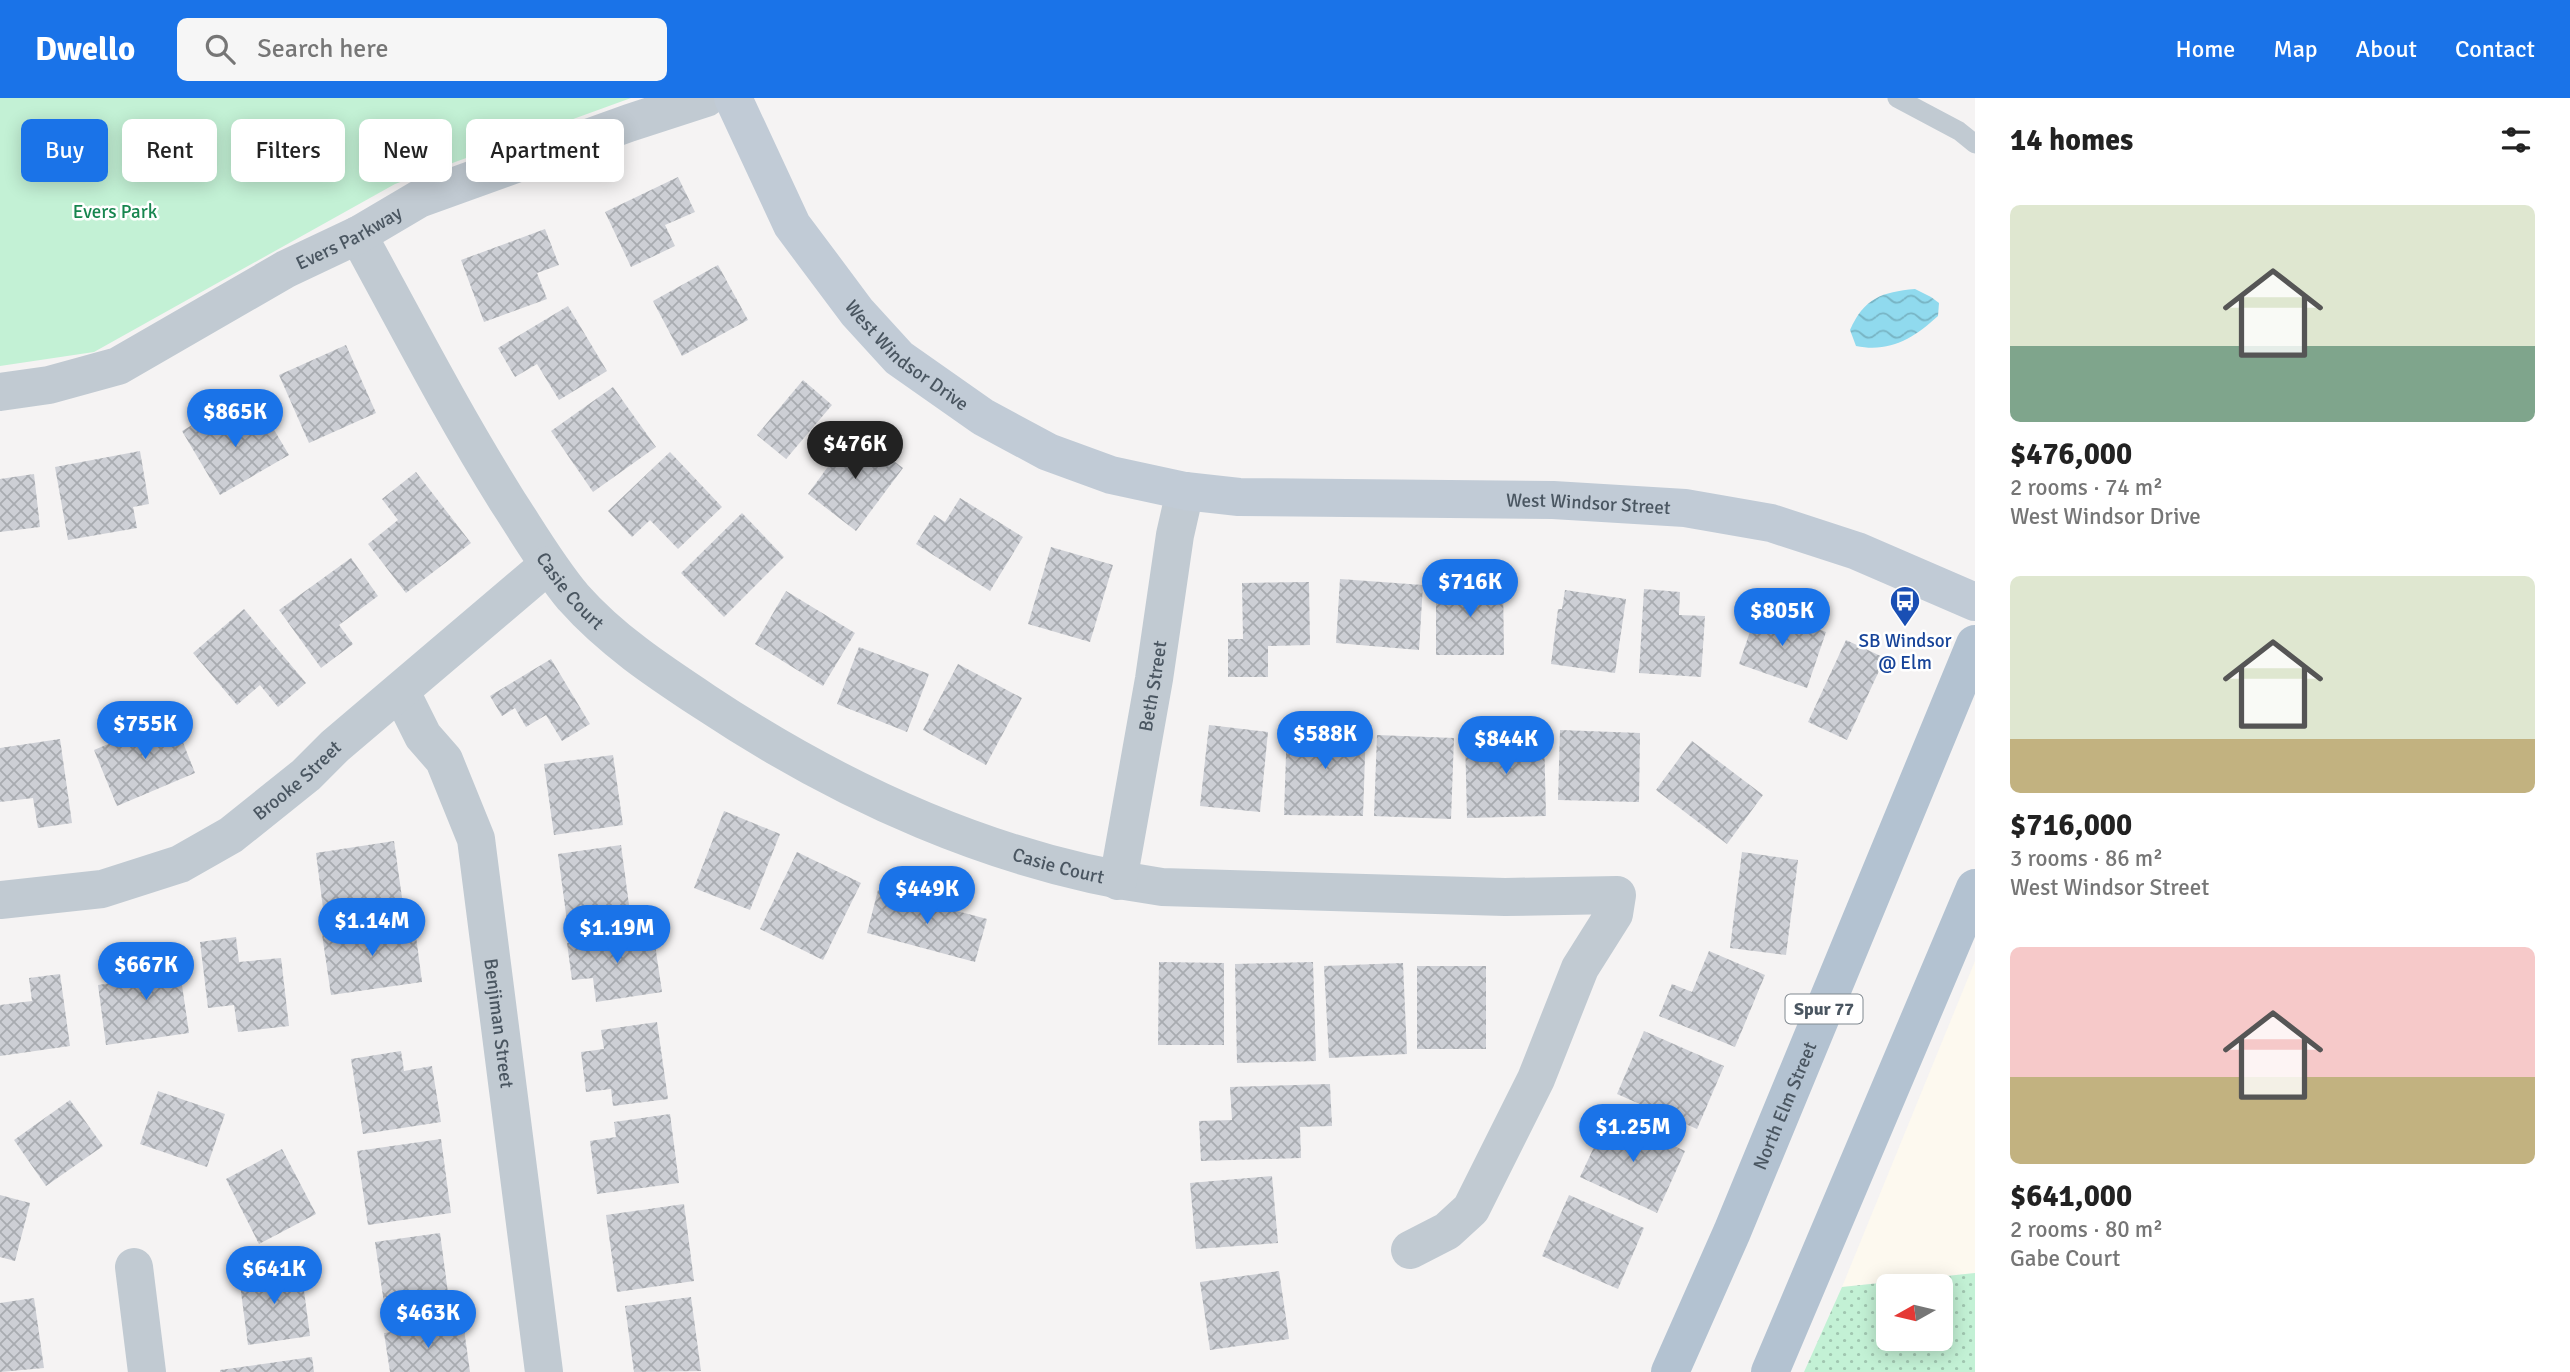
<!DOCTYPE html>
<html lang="en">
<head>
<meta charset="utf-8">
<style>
  body { margin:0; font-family:Signika,sans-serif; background:#f6f6f6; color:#222; height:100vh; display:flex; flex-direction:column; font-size:26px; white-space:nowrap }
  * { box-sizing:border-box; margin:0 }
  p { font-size:23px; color:#767676 }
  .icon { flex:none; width:38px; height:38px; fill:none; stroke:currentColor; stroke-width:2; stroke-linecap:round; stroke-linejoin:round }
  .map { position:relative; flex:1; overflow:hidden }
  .side { display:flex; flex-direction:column; background:#fff; width:595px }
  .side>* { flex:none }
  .top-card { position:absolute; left:21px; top:21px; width:665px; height:63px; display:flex; gap:14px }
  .needle { width:46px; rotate:262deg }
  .tools { position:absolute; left:1876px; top:1176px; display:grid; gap:14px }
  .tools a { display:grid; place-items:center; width:77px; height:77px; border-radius:10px; background:#fff; box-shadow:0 4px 18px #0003; font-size:35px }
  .price { position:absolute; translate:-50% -60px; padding:0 16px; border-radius:24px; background:#1a73e8; color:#fff; font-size:23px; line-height:46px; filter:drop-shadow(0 2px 4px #0008) }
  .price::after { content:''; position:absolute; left:50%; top:42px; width:21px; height:16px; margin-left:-10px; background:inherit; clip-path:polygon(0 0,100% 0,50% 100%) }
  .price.current { background:#222; color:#fff }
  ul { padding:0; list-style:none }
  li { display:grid; align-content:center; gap:14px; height:371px; padding:0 35px }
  li span { display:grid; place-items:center; height:217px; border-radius:10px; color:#555 }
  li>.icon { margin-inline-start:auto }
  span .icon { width:126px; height:126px; fill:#fffc; stroke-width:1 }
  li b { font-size:30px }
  h2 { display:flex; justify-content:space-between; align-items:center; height:84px; padding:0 35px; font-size:30px }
  .pill { padding:0 24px; border-radius:10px; background:#fff; box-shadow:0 4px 18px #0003; font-size:24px; line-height:63px }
  .pill.current { background:#1a73e8; color:#fff }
  header { display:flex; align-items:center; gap:42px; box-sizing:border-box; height:98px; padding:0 35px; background:#1a73e8; color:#fff }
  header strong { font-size:33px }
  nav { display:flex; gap:38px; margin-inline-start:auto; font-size:24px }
  .search { width:490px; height:63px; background:#f6f6f6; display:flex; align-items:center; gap:18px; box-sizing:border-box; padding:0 24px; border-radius:10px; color:#767676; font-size:26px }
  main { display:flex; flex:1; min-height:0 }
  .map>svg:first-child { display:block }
  .commercial { fill:#fdf9ef }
  .grass { fill:url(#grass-dots); fill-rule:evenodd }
  .park { fill:#c3f1d5 }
  .water { fill:url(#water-waves) }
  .building { fill:url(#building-cross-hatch) }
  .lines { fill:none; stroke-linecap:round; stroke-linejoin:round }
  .lane { stroke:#c1cad2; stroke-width:19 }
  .street { stroke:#c1cad2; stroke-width:38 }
  .secondary { stroke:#c1cbd6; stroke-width:38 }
  .primary { stroke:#b3c2d1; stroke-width:38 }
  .labels { text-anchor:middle; stroke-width:5; stroke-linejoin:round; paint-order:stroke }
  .shield { fill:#fff; stroke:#808990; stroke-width:2 }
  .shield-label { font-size:18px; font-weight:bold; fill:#4a5661 }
  .park-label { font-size:19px; fill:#17864f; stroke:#fff }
  .street-label { font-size:19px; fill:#4a5661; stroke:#fff }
  .transit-label { font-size:19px; fill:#164399; stroke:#fff }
</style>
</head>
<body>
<header>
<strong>Dwello</strong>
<div class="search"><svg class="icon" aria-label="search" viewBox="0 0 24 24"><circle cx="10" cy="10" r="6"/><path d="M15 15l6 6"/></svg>Search here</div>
<nav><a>Home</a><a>Map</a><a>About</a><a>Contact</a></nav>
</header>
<main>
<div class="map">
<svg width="1975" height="1274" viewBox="0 0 1975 1274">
  <defs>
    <pattern id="grass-dots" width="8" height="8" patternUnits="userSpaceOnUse" patternTransform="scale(1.75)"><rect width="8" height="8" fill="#c3f1d5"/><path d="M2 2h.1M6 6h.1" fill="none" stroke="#a0c6b0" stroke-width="1.8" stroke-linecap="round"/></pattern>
    <pattern id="water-waves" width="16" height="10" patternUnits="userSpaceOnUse" patternTransform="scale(1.75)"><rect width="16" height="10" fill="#90daee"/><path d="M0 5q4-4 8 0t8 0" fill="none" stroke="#78b4c4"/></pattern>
    <pattern id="building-cross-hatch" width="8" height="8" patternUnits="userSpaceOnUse" patternTransform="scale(1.75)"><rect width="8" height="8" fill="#cdcfd5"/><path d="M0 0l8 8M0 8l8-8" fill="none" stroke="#a8abb0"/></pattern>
  </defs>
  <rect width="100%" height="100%" fill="#f5f3f3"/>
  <path class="commercial" d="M1975 863V1175L1842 1189Z"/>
  <path class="grass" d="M1975 1175V1274H1804L1842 1189ZM1888 1188H1941V1241H1888Z"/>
  <path class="park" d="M0 0H631L395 86 94 254 0 268Z"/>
  <path class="water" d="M1915 191 1931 199 1939 205 1938 218C1914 240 1890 255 1856 248L1850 232C1864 200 1882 194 1915 191Z"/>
  <g class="building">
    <path d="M678 79 695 114 665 127 675 148 631 169 605 114Z"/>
    <path d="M545 131 559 167 537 175 547 201 484 224 461 162Z"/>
    <path d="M718 167 748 222 682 258 653 203Z"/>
    <path d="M568 208 607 273 559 302 537 266 515 279 498 250Z"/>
    <path d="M346 247 376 315 309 345 279 277Z"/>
    <path d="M803 282 832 307 786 361 757 337Z"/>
    <path d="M613 289 656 349 593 394 551 333Z"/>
    <path d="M216 313 228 334 263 313 289 357 220 397 182 333Z"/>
    <path d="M854 333 903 370 856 433 808 396Z"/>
    <path d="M140 353 149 406 133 409 137 430 68 442 55 369Z"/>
    <path d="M670 354 722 409 678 451 650 422 632 439 608 413Z"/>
    <path d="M416 374 471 445 406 495 368 446 398 422 382 401Z"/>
    <path d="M34 376 40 429 0 434V381Z"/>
    <path d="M960 400 1023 439 990 493 916 446 934 417 945 424Z"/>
    <path d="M742 415 784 459 724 519 681 475Z"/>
    <path d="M1051 449 1113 467 1090 544 1028 526Z"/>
    <path d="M351 460 378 498 339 527 353 546 321 570 279 512Z"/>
    <path d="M1340 481 1423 487 1419 552 1336 545Z"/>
    <path d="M1309 484 1310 547 1268 548V579H1228V541H1243L1242 485Z"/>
    <path d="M1436 484H1503L1504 557H1436Z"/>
    <path d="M1644 491 1680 494 1679 517 1705 518 1701 579 1639 575Z"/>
    <path d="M1565 492 1626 501 1615 575 1551 566 1558 511H1562Z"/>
    <path d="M786 493 855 535 823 588 755 546Z"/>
    <path d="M1758 510 1826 534 1807 590 1739 566Z"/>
    <path d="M244 511 306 585 278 609 260 587 237 607 193 555Z"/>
    <path d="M1846 542 1885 560 1847 642 1808 624Z"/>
    <path d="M859 549 929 576 907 634 837 606Z"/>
    <path d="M551 561 590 626 562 643 546 617 526 629 515 610 502 618 490 598Z"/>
    <path d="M958 566 1022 600 986 667 923 632Z"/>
    <path d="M173 619 195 675 117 708 94 652Z"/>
    <path d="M1209 627 1268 634 1260 714 1200 708Z"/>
    <path d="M1287 627 1366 629 1363 718 1284 717Z"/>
    <path d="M1560 632 1640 635 1639 704 1558 702Z"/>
    <path d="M1544 636 1546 718 1467 720 1465 638Z"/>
    <path d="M1377 637 1454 640 1451 721 1374 718Z"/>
    <path d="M60 641 72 725 38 730 33 700 0 704V650Z"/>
    <path d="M1692 643 1763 697 1727 746 1656 692Z"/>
    <path d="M613 657 623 727 554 737 544 666Z"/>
    <path d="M724 713 780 736 750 812 694 790Z"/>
    <path d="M394 743 403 807 324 818 316 755Z"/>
    <path d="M621 747 631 822 568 831 558 756Z"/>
    <path d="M797 754 861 785 823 862 760 831Z"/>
    <path d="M1742 754 1798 762 1786 857 1730 850Z"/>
    <path d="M878 792 987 821 975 864 867 835Z"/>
    <path d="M414 823 422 884 331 897 322 836Z"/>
    <path d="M653 833 662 894 596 904 593 880 572 882 567 845Z"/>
    <path d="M236 839 239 864 281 860 289 928 238 934 234 907 208 910 200 844Z"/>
    <path d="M177 853 189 935 106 947 98 887 138 881 135 859Z"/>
    <path d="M1709 853 1765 877 1735 949 1659 918 1672 886 1692 894Z"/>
    <path d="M1159 864 1224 865V947H1158Z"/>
    <path d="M1313 864 1316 963 1237 965 1235 866Z"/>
    <path d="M1403 865 1407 956 1329 960 1324 868Z"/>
    <rect x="1417" y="868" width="69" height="83"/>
    <path d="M60 876 70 948 0 958V907L32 903 29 880Z"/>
    <path d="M657 924 668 1001 613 1008 611 991 586 994 581 954 604 951 601 932Z"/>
    <path d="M1644 933 1724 968 1697 1031 1617 996Z"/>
    <path d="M401 953 404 973 432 968 441 1024 363 1036 351 961Z"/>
    <path d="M1330 986 1332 1028 1300 1029 1301 1060 1201 1063 1199 1023 1232 1022 1230 989Z"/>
    <path d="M158 993 225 1016 207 1069 140 1046Z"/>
    <path d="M70 1002 103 1048 46 1088 14 1042Z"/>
    <path d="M670 1016 679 1085 597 1096 590 1043 616 1039 614 1024Z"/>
    <path d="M1609 1017 1685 1053 1657 1115 1580 1079Z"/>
    <path d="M441 1041 451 1115 368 1127 357 1053Z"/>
    <path d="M282 1051 316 1116 259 1146 226 1081Z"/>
    <path d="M1272 1078 1278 1145 1196 1151 1190 1085Z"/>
    <path d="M0 1097 30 1105 15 1163 0 1159Z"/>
    <path d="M1569 1097 1644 1130 1618 1191 1542 1158Z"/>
    <path d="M684 1106 694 1183 617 1194 606 1117Z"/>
    <path d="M440 1135 450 1210 386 1219 375 1144Z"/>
    <path d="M301 1170 310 1238 248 1247 239 1179Z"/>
    <path d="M1279 1173 1289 1241 1210 1252 1200 1184Z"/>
    <path d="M691 1199 701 1273 634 1274 625 1208Z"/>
    <path d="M34 1200 44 1270 0 1274V1205Z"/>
    <path d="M463 1224 470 1274H390L384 1235Z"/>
    <path d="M312 1259 314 1274H220V1272Z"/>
  </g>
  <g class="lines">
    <path class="lane" d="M1897 0 1959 33 1975 46"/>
    <g class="street">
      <path id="s1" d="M358 137C407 227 454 318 508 404 529 436 548 469 573 499 611 542 658 573 705 604 842 695 998 766 1162 789L1505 799 1617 797 1614 816 1580 870 1536 981 1471 1111 1447 1133 1410 1152"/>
      <path id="s2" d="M0 294 49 287 118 268 286 171 358 137 419 101 629 25 706 0"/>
      <path id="s3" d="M401 594 423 638 444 662 476 741 544 1274"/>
      <path id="s4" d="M1118 783 1154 581 1175 437 1185 393"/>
      <path id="s5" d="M0 802 102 791 180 766 231 737 306 677 335 648 548 467"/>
      <path d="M134 1169 147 1274"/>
    </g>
    <path class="secondary" id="s6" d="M733 0 792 127 857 214 899 260 983 319 1048 354 1111 377 1185 393 1239 399 1553 402 1685 410 1771 425 1857 453 1975 504"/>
    <g class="primary">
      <path id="s7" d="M1670 1274 1732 1134 1975 546"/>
      <path d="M1770 1274 1975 790"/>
    </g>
  </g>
  <defs>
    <g id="bus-pin" transform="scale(1.575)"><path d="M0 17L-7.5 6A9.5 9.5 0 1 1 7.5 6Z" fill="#1a4fb4" stroke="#fff"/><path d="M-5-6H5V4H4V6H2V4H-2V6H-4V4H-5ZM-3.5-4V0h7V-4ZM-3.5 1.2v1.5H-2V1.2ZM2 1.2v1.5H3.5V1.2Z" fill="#fff"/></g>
  </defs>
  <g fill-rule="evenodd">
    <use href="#bus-pin" x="1905" y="503"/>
  </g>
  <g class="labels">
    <rect class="shield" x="1785.5" y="896.5" width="77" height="29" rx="5"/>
    <g class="shield-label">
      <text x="1824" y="917">Spur 77</text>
    </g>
    <g class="park-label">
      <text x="115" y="120">Evers Park</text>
    </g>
    <g class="street-label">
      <text dy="7" stroke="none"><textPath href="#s2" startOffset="385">Evers Parkway</textPath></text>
      <text dy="7" stroke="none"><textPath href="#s6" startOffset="315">West Windsor Drive</textPath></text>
      <text dy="7" stroke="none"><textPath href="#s6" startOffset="1034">West Windsor Street</textPath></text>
      <text dy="7" stroke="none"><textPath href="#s1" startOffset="415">Casie Court</textPath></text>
      <text dy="7" stroke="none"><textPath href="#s4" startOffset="198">Beth Street</textPath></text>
      <text dy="7" stroke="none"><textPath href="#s5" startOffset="329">Brooke Street</textPath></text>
      <text dy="7" stroke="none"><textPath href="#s1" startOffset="982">Casie Court</textPath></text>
      <text dy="7" stroke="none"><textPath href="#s3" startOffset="352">Benjiman Street</textPath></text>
      <text dy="7" stroke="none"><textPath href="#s7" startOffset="290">North Elm Street</textPath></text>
    </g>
    <g class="transit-label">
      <text x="1905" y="549">SB Windsor<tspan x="1905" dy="22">@ Elm</tspan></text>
    </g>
  </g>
</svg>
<div class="tools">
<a><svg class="needle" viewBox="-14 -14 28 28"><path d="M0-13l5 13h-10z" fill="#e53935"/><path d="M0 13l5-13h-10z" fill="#767676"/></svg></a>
</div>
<b class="price" style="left:235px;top:351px">$865K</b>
<b class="price current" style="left:855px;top:383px">$476K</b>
<b class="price" style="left:1470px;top:521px">$716K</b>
<b class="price" style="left:1782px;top:550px">$805K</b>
<b class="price" style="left:145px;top:663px">$755K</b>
<b class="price" style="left:1325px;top:673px">$588K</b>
<b class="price" style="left:1506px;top:678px">$844K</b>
<b class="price" style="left:927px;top:828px">$449K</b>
<b class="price" style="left:372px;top:860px">$1.14M</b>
<b class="price" style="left:617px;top:867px">$1.19M</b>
<b class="price" style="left:146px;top:904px">$667K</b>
<b class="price" style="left:1633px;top:1066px">$1.25M</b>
<b class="price" style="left:274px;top:1208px">$641K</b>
<b class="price" style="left:428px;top:1252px">$463K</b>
<div class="top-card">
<a class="pill current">Buy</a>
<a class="pill">Rent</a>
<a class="pill">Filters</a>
<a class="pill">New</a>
<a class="pill">Apartment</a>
</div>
</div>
<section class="side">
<h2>14 homes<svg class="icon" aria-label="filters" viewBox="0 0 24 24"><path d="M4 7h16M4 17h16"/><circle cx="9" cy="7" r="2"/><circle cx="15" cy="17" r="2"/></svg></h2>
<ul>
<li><span style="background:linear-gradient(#dfe7d0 65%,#7fa58c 0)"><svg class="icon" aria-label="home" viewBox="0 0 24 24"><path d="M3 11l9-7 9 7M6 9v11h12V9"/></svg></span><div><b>$476,000</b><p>2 rooms · 74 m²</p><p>West Windsor Drive</p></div></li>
<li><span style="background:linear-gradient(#dfe7d0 75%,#c2b280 0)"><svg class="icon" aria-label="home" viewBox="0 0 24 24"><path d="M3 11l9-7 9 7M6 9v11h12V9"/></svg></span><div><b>$716,000</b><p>3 rooms · 86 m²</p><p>West Windsor Street</p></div></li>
<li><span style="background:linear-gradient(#f6c9c9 60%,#c2b280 0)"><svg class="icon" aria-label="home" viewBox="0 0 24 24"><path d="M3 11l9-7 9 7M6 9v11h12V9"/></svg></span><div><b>$641,000</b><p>2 rooms · 80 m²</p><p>Gabe Court</p></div></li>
</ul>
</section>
</main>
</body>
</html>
